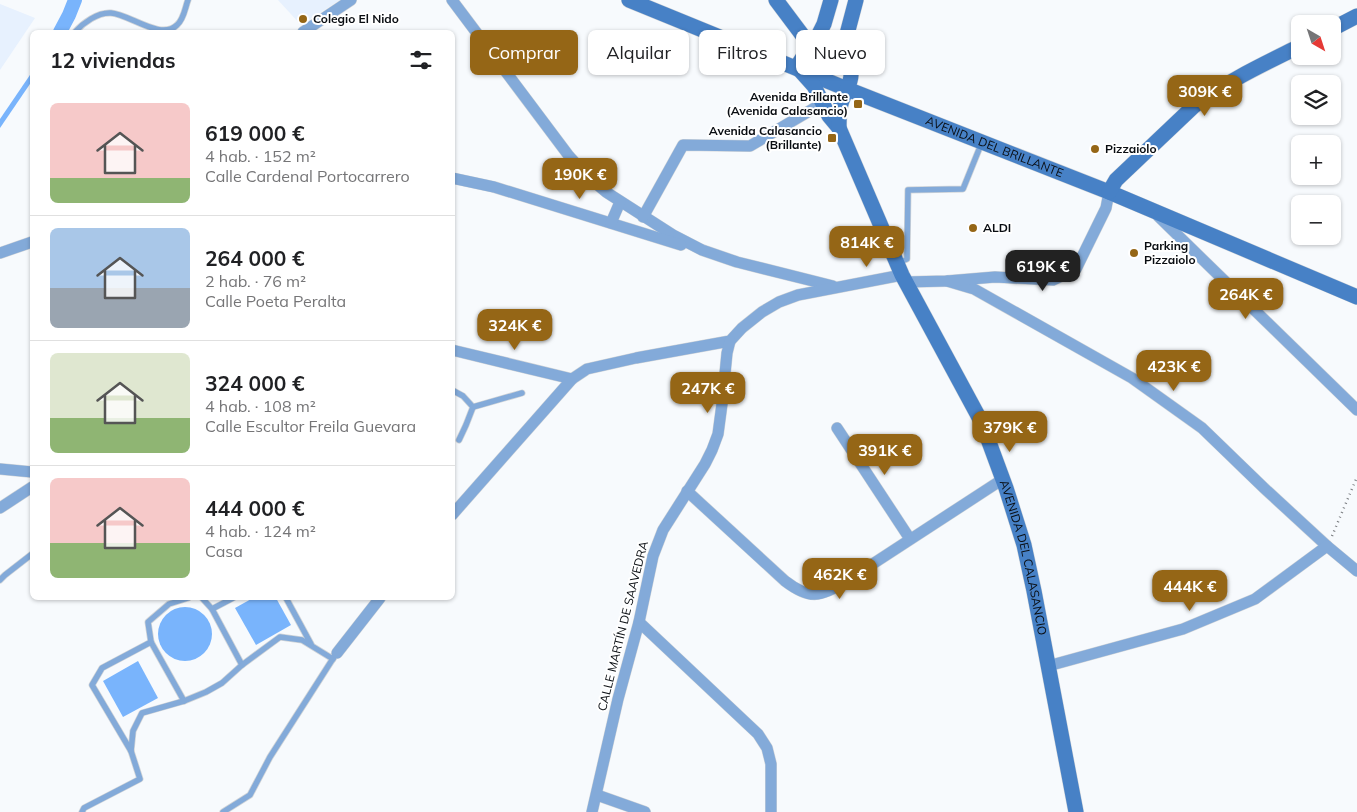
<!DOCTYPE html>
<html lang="es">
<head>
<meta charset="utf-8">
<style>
  body { margin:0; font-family:Mulish,sans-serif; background:#f2f2f2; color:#202124; height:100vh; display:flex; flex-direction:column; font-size:19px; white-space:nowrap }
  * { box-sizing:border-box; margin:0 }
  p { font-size:16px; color:#757577 }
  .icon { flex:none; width:28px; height:28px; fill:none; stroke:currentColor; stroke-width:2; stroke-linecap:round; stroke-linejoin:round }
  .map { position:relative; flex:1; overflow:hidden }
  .side { position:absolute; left:30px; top:30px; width:425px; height:570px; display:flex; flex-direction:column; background:#fff; border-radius:8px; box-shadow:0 1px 4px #0004 }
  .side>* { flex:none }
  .top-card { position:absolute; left:470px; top:30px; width:475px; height:45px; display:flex; gap:10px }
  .needle { width:32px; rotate:141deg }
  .controls { position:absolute; left:1291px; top:15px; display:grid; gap:10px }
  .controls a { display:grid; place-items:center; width:50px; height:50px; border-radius:8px; background:#fff; box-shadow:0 1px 4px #0004; font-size:25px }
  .price { position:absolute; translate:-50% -42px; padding:0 11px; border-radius:10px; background:#956616; color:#fff; font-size:16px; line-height:32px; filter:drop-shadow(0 1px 2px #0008) }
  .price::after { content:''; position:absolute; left:50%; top:30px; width:15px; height:11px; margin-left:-8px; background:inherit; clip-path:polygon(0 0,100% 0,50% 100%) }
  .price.current { background:#222; color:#fff }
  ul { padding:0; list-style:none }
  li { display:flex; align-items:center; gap:15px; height:125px; padding:0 20px }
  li+li { border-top:1px solid #e0e0e0 }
  li span { display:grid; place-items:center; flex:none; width:140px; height:100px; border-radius:8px; color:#555 }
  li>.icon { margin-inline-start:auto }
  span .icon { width:60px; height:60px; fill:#fffc; stroke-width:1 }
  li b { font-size:21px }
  h2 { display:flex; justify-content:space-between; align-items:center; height:60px; padding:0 20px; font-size:21px }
  .tag { padding:0 18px; border-radius:8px; background:#fff; box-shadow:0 1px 4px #0004; font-size:18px; line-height:45px }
  .tag.current { background:#956616; color:#fff }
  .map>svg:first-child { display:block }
  .built { fill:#e7f1fe }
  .water { fill:#79b4fc }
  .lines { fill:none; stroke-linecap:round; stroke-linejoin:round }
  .canal { stroke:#79b4fc; stroke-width:14 }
  .lane-casing { stroke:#d1d4d7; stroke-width:7 }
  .street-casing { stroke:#d1d4d7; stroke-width:12 }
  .secondary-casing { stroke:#d1d4d7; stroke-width:16 }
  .path { stroke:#7c7f83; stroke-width:2.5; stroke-dasharray:1 4; stroke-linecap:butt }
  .lane { stroke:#83aad9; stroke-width:5.5 }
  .street { stroke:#83aad9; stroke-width:11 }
  .secondary { stroke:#4781c6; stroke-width:15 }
  .poi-dot { fill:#956616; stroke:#fff; stroke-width:2 }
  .labels { text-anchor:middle; stroke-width:4; stroke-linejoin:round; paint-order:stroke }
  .poi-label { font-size:12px; font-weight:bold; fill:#090d12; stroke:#fff; text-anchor:start }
  .street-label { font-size:12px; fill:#090d12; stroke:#fff }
</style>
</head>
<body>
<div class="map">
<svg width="1357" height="812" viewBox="0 0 1357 812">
  <rect width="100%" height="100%" fill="#f7fafd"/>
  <g class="built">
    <path d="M278 0H340L301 25Z"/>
    <path d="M0 4 35 18 0 70Z"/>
  </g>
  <g class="water">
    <path d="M73 0H80L73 17 67 14Z"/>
    <path d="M32 72V81L0 128V119Z"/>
    <path d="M253 598H276L291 625 256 645 235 608Z"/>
    <circle cx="185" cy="634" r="27"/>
    <path d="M138 661 158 698 123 717 103 681Z"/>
  </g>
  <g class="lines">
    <path class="canal" d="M60 32 69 15 75 0"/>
    <g class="lane-casing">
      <g id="lane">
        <path d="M75 32C83 23 98 12 111 13 129 14 161 41 177 25 184 19 185 8 188 0"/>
        <path d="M897 263 907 259 908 190 963 189 982 142"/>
        <path d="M452 390 463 396 473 407"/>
        <path d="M473 407 522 393"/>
        <path d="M459 440 466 425 473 407"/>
        <path d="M0 580 5 575 32 554"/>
        <path d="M202 598 212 609 233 598"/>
        <path d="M286 598 311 644"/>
        <path d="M212 609 242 665"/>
        <path d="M151 642 184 701"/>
        <path d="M131 751 92 685 102 668 151 642 148 622 169 604 188 598"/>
        <path d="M82 812 84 808 140 779 131 751 133 731 142 713 184 701 206 692 222 683 242 665 280 637 302 640 333 659"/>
        <path d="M223 812 250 795 270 757 334 657"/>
      </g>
    </g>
    <g class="street-casing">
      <g id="street">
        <path d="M452 0 569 156 587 176 606 192 673 235 702 250 737 262 833 286"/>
        <path d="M303 32 351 0"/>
        <path d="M452 178 494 187 681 245"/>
        <path d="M1158 216 1357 410"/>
        <path d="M643 217 683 145 750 146 823 103"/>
        <path d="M611 223 620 202"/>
        <path d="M0 253 32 242"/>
        <path d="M947 281 974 289 1132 378 1202 428 1264 488 1327 546 1357 571"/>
        <path d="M906 282 947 281 995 277 1053 280 1076 269 1106 208 1109 192"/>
        <path d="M452 350 572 379"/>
        <path d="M837 428 910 539"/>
        <path d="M0 469 32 472"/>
        <path d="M687 491 785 581C810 600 819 597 845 582L1003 479"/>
        <path d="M0 508 32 487"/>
        <path d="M452 515 572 379 587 369 636 358 730 341 742 328 762 312 779 302 798 295 902 275"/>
        <path d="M639 622 758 734 767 748 771 764V812"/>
        <path d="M337 653 380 598"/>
        <path d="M1048 666 1183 629 1255 599 1327 546"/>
        <path d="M597 795 645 812"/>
        <path d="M592 812 618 699 639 622 653 556 663 530 705 464 712 450 718 434 722 404 727 353 730 341"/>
      </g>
    </g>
    <g class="secondary-casing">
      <g id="secondary">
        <path id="s1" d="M629 0 847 89 1109 192 1357 297"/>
        <path d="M776 0 812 48 824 24 831 0"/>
        <path d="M1332 29 1357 16"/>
        <path d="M842 53 856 0"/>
        <path id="s2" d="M797 67 814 86 829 116 839 128 902 275 982 423 1006 488 1024 545 1034 591 1076 812"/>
        <path d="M797 67C804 54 807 49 822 46 837 44 852 60 851 75 851 85 843 95 841 104 839 112 839 120 839 128"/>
        <path d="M1109 192 1116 180 1194 106C1227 81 1264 64 1300 46"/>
      </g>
    </g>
    <path class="path" d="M1332 536 1357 477"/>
    <use href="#lane" class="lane"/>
    <use href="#street" class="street"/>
    <use href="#secondary" class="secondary"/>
  </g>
  <g class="poi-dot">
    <circle cx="303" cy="19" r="5"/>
    <rect x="853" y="99" width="10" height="10" rx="2.5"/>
    <rect x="827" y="133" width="10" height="10" rx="2.5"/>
    <circle cx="1095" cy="149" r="5"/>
    <circle cx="973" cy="228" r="5"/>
    <circle cx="1134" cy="253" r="5"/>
  </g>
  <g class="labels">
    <g class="poi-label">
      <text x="313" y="23">Colegio El Nido</text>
      <text x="848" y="101" text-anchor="end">Avenida Brillante<tspan x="848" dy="14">(Avenida Calasancio)</tspan></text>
      <text x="822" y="135" text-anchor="end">Avenida Calasancio<tspan x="822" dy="14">(Brillante)</tspan></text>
      <text x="1105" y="153">Pizzaiolo</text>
      <text x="983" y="232">ALDI</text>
      <text x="1144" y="250">Parking<tspan x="1144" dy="14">Pizzaiolo</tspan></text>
    </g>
    <g class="street-label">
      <text dy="4" stroke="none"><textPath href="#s1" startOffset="394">AVENIDA DEL BRILLANTE</textPath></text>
      <text dy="4" stroke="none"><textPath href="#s2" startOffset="544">AVENIDA DEL CALASANCIO</textPath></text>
      <text transform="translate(623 626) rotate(-76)" y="4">CALLE MARTÍN DE SAAVEDRA</text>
    </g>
  </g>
</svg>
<div class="controls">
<a><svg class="needle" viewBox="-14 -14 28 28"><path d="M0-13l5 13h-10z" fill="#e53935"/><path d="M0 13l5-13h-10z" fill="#757577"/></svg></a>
<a><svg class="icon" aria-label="layers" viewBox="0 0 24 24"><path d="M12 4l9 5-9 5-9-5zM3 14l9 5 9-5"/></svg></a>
<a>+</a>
<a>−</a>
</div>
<b class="price" style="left:1205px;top:117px">309K €</b>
<b class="price" style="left:580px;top:200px">190K €</b>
<b class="price" style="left:867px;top:268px">814K €</b>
<b class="price current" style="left:1043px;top:292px">619K €</b>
<b class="price" style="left:1246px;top:320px">264K €</b>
<b class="price" style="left:515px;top:351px">324K €</b>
<b class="price" style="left:1174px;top:392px">423K €</b>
<b class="price" style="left:708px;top:414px">247K €</b>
<b class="price" style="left:1010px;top:453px">379K €</b>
<b class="price" style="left:885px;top:476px">391K €</b>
<b class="price" style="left:840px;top:600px">462K €</b>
<b class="price" style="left:1190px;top:612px">444K €</b>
<div class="top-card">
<a class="tag current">Comprar</a>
<a class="tag">Alquilar</a>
<a class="tag">Filtros</a>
<a class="tag">Nuevo</a>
</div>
<section class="side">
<h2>12 viviendas<svg class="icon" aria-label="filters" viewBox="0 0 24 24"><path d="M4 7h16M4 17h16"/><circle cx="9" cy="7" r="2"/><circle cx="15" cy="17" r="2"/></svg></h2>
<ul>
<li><span style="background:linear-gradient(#f6c9c9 75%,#8fb573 0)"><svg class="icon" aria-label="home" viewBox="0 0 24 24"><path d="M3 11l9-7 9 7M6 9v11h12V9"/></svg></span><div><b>619 000 €</b><p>4 hab. · 152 m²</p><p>Calle Cardenal Portocarrero</p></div></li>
<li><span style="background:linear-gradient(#a9c7e8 60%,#9aa5b1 0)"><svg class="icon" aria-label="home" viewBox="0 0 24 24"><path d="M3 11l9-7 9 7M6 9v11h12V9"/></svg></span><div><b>264 000 €</b><p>2 hab. · 76 m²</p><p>Calle Poeta Peralta</p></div></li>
<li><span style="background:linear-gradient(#dfe7d0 65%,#8fb573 0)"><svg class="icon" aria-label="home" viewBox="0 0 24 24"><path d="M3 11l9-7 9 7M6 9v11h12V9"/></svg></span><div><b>324 000 €</b><p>4 hab. · 108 m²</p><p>Calle Escultor Freila Guevara</p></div></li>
<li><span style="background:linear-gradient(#f6c9c9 65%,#8fb573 0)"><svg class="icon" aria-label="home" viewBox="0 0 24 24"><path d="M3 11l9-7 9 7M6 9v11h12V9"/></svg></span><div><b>444 000 €</b><p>4 hab. · 124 m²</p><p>Casa</p></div></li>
</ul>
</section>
</div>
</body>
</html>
